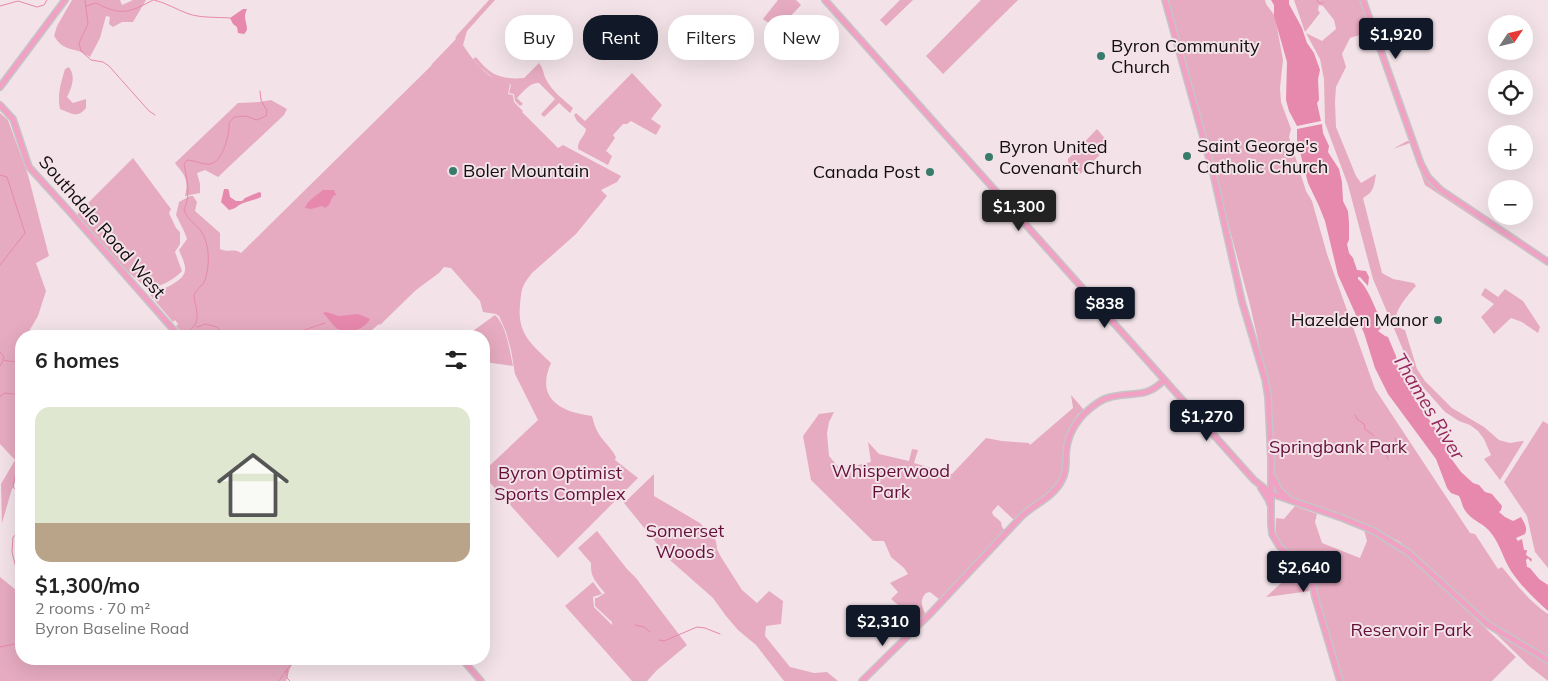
<!DOCTYPE html>
<html lang="en">
<head>
<meta charset="utf-8">
<style>
  body { margin:0; font-family:Mulish,sans-serif; background:#f6f6f6; color:#222; height:100vh; display:flex; flex-direction:column; font-size:19px; white-space:nowrap }
  * { box-sizing:border-box; margin:0 }
  p { font-size:16px; color:#767676 }
  .icon { flex:none; width:28px; height:28px; fill:none; stroke:currentColor; stroke-width:2; stroke-linecap:round; stroke-linejoin:round }
  .map { position:relative; flex:1; overflow:hidden }
  .panel { position:absolute; left:15px; top:330px; width:475px; height:335px; display:flex; flex-direction:column; background:#fff; border-radius:20px; box-shadow:0 5px 20px #0002 }
  .panel>* { flex:none }
  .top-card { position:absolute; left:505px; top:15px; width:475px; height:45px; display:flex; gap:10px }
  .needle { width:32px; rotate:55deg }
  .fabs { position:absolute; left:1488px; top:15px; display:grid; gap:10px }
  .fabs a { display:grid; place-items:center; width:45px; height:45px; border-radius:50%; background:#fff; box-shadow:0 5px 20px #0002; font-size:25px }
  .price { position:absolute; translate:-50% -42px; padding:0 11px; border-radius:5px; background:#111827; color:#fff; font-size:16px; line-height:32px; filter:drop-shadow(0 1px 2px #0008) }
  .price::after { content:''; position:absolute; left:50%; top:30px; width:15px; height:11px; margin-left:-8px; background:inherit; clip-path:polygon(0 0,100% 0,50% 100%) }
  .price.on { background:#222; color:#fff }
  ul { padding:0; list-style:none }
  li { display:grid; align-content:center; gap:10px; height:265px; padding:0 20px }
  li+li { border-top:1px solid #e0e0e0 }
  li span { display:grid; place-items:center; height:155px; border-radius:15px; color:#555 }
  li>.icon { margin-inline-start:auto }
  span .icon { width:90px; height:90px; fill:#fffc; stroke-width:1 }
  li b { font-size:21px }
  h2 { display:flex; justify-content:space-between; align-items:center; height:60px; padding:0 20px; font-size:21px }
  .chip { padding:0 18px; border-radius:20px; background:#fff; box-shadow:0 5px 20px #0002; font-size:18px; line-height:45px }
  .chip.on { background:#111827; color:#fff }
  .map>svg:first-child { display:block }
  .green { fill:#e6abc0 }
  .water { fill:#e788ad }
  .lines { fill:none; stroke-linecap:round; stroke-linejoin:round }
  .stream { stroke:#e788ad; stroke-width:1 }
  .major-casing { stroke:#c6c5c5; stroke-width:8 }
  .major { stroke:#f1a1c4; stroke-width:5 }
  .poi-dot { fill:#397b6b; stroke:#f3e3e8; stroke-width:2 }
  .labels { text-anchor:middle; stroke-width:4; stroke-linejoin:round; paint-order:stroke }
  .poi-label { font-size:18px; fill:#120d0f; stroke:#f3e3e8; text-anchor:start }
  .street-label { font-size:18px; fill:#120d0f; stroke:#f3e3e8 }
  .park-label { font-size:18px; fill:#640f3a; stroke:#f3e3e8 }
  .water-label { font-size:19px; font-style:italic; fill:#94255b; stroke:#f3e3e8 }
</style>
</head>
<body>
<div class="map">
<svg width="1548" height="681" viewBox="0 0 1548 681">
  <rect width="100%" height="100%" fill="#f3e3e8"/>
  <g class="green">
    <path d="M72 0H120L122 5 133 0H146L133 22H122L113 27 109 24 110 17 106 16 100 38 90 57C86 55 82 52 78 51 65 47 62 48 54 36L57 26Z"/>
    <path d="M489 0H495L467 31 463 45C472 59 480 69 494 79L480 67 473 59 476 57C490 75 501 80 524 78L539 63C544 69 543 75 547 81 553 92 564 100 573 108L570 113 559 103 544 117 541 114 555 99 539 83C530 82 523 92 517 98L523 104 520 106 515 101 514 94 509 93 511 85 508 83 510 85 508 94 513 95 514 102 523 111 522 112 558 148 563 145 621 176 617 182 601 190 607 196 576 234 532 273C521 287 522 288 520 305 517 334 532 345 551 363 535 399 561 412 592 416 594 424 596 430 600 436 606 444 612 449 616 457L615 460 638 478 558 558 484 476V471L538 420 515 374 511 350 506 332 499 316 496 314 483 312 480 301 451 268 444 267 439 273 416 290 380 325 379 324 365 336H185L176 326 178 324 175 320 173 322 150 295C159 290 185 282 185 270 186 264 181 256 179 250L187 239 184 231 176 215 179 202 190 196H193L197 202 195 211 220 233V249C229 253 234 248 241 253L431 66 432 64 456 39 455 38 458 34Z"/>
    <path d="M778 0H796L801 5 769 39 766 36 773 26 763 19Z"/>
    <path d="M900 0H913L886 26 880 20Z"/>
    <path d="M981 0H1018L943 74 926 56Z"/>
    <path d="M1168 0H1265L1266 4 1275 16 1283 60 1280 88 1281 102 1291 129 1289 137 1306 191 1312 201 1327 254 1375 389 1470 533 1475 534 1498 569 1502 567C1516 584 1529 601 1548 614V657L1492 625 1400 542 1372 527 1333 512 1289 498 1279 490 1275 476 1271 398 1250 305Z"/>
    <path d="M1294 0H1360L1372 31 1350 38 1342 54 1346 67 1336 87 1335 102 1336 127 1356 176 1361 183 1376 174C1374 186 1374 192 1363 198L1382 273 1393 279 1414 283 1416 286C1408 295 1382 323 1405 330L1417 369 1425 381 1452 408 1484 427 1499 440 1510 443 1522 441H1524L1500 480 1484 459 1491 455 1484 439 1478 431 1470 425 1459 421 1445 412 1415 378 1373 279 1348 185 1325 123 1324 79 1320 59 1306 33 1322 41 1336 29 1334 20 1323 6 1319 5 1318 10 1320 13 1305 32Z"/>
    <path d="M69 67C76 77 72 87 67 97L73 103 86 99V108C77 119 71 113 60 109 57 94 61 83 65 69Z"/>
    <path d="M632 73 662 105 651 119 661 126 656 135 631 121 627 124H623L613 135 615 138 606 151 612 156 608 165 578 149C577 140 585 137 586 129L577 121 574 115 576 113 585 121Z"/>
    <path d="M271 100 287 109 284 115 218 177 205 170 197 173 200 184V193L185 196C189 179 185 176 175 163L238 103 259 102Z"/>
    <path d="M0 113 8 120 28 175 49 256 36 263 46 291 38 316 28 333 31 336H21V466L11 492 2 523 1 484 15 460 0 444Z"/>
    <path d="M1097 129 1107 141 1108 144 1105 150 1079 175 1068 164V159Z"/>
    <path d="M1407 141 1411 142 1423 174 1434 188 1511 242 1425 185 1410 143 1393 149Z"/>
    <path d="M133 158 171 209 169 213 176 228 180 232V244L175 252 182 271C174 280 160 286 149 290L121 266 78 216V213Z"/>
    <path d="M1485 288 1498 297 1505 289 1523 301 1540 327 1538 333 1522 322 1511 318 1494 334 1481 317 1494 304 1481 295Z"/>
    <path d="M495 315C506 324 510 352 513 366L484 362V336H466Z"/>
    <path d="M1071 395 1085 411 1078 414 1066 435 1062 476 1052 491 1027 507 1014 520 998 505 992 512 993 515 1001 522 1002 527 1005 531 940 600 930 592 926 593C919 600 922 607 926 615L918 622 891 599 898 592 890 583 908 574 904 568 891 557 884 541H873L811 480 803 436 819 414 834 412 829 422 827 433 829 456 840 469 871 462 868 442 879 454 909 461 912 449 918 450 914 463 952 474 986 438 1002 441 1029 443 1030 445 1073 408Z"/>
    <path d="M1543 421 1548 424V568L1535 552 1527 516 1504 482Z"/>
    <path d="M654 474V496L700 523 716 541 717 549 721 557 742 590 757 603 769 591 783 601 781 624 766 626 765 636 790 667 814 673 827 672 838 681H784L756 645 738 630 726 616 713 598 671 561 624 503Z"/>
    <path d="M1295 506 1317 514 1315 522 1322 543 1360 558 1367 541 1364 530 1392 544 1406 553 1516 657 1492 681H1342C1334 653 1325 624 1317 596 1315 587 1317 577 1313 569 1307 561 1299 559 1290 555 1276 547 1275 532 1276 518L1284 519Z"/>
    <path d="M597 531 627 569 636 578 687 645 657 670 647 681H632L565 606 593 582 602 594 593 597 594 607 612 625V622L595 606V598H597L605 593C596 582 590 577 591 563L578 548Z"/>
    <path d="M1300 566 1307 575 1310 591 1266 597Z"/>
    <path d="M0 577 21 594V659H293L286 681H0Z"/>
    <path d="M1491 629 1548 662V681L1529 666Z"/>
  </g>
  <g class="water">
    <path d="M1271 0H1289V4L1302 28 1307 43 1314 53 1320 70 1318 79 1319 100 1317 103 1321 121 1297 126 1289 111 1286 100 1287 62 1274 16V5Z"/>
    <path d="M243 9H247C246 11 245 14 245 16 245 24 250 29 244 34L238 33 237 27 233 24 230 18Z"/>
    <path d="M1322 124 1323 133 1329 146 1328 152 1339 169 1342 182 1343 201 1348 211 1349 222V240L1347 244 1349 253 1353 258 1357 270 1366 271 1369 277 1368 286 1360 277H1358V279C1361 282 1364 285 1366 289 1373 300 1376 313 1384 324V325L1378 331 1385 336 1388 337 1396 356 1398 367 1409 383 1415 400 1443 439 1449 449 1450 457 1461 472 1473 483 1479 485 1485 492 1492 494 1502 506 1501 510 1499 512 1505 517 1513 521 1521 517C1524 522 1528 528 1525 534L1516 538 1518 541 1522 539 1524 550H1527L1526 555 1532 559 1531 562 1528 558 1526 560 1527 567 1530 568 1539 579 1548 585V611C1535 599 1521 586 1511 571 1503 558 1500 544 1491 533 1485 524 1473 521 1467 513 1462 508 1462 501 1459 496L1451 493 1447 488 1436 459 1388 394 1375 368 1364 333 1338 275 1325 221 1319 206 1308 183 1300 152 1298 148 1297 139V129Z"/>
    <path d="M224 189H228L229 191 230 197 236 201H242L245 198 259 192 261 193V197C255 200 246 202 241 204 236 207 235 209 229 210L221 202Z"/>
    <path d="M323 190H334L336 195 333 196 329 205 325 208 322 206 311 209 305 208C308 200 317 195 323 190Z"/>
    <path d="M326 312 339 316 358 314 370 319C364 331 343 336 334 326 330 321 327 317 323 313Z"/>
  </g>
  <g class="lines">
    <g class="stream">
      <path d="M85 0 88 24 79 43 81 51 91 60 103 62 109 66 149 111 155 115"/>
      <path d="M154 0C167 3 177 10 189 14 201 18 216 17 230 18"/>
      <path d="M1317 0 1319 3H1323"/>
      <path d="M0 6 18 1 37 7 44 5 47 0"/>
      <path d="M86 6 96 3C121 16 129 13 153 0"/>
      <path d="M0 175 7 177 25 233 0 265"/>
      <path d="M196 326 198 327 205 324 217 327 225 336"/>
      <path d="M185 336C196 323 199 325 196 306 195 303 194 299 194 295 196 289 203 286 205 280 210 265 210 244 201 231 195 224 188 220 184 210 191 195 187 180 184 164L187 160C194 160 203 165 210 164 223 162 230 133 229 123L234 117 246 116 257 120 266 116 267 111 261 100 260 91"/>
      <path d="M287 336 325 323"/>
      <path d="M0 352 4 357 3 359"/>
      <path d="M3 360 15 362 21 356"/>
      <path d="M0 366 3 361"/>
      <path d="M0 396 5 393 21 395"/>
      <path d="M1355 415 1357 419 1364 424 1365 429 1374 436"/>
      <path d="M1395 438 1397 444"/>
      <path d="M1376 440 1385 451 1388 459"/>
      <path d="M1382 446 1389 443"/>
      <path d="M21 468 16 472 13 487 21 494"/>
      <path d="M21 530 13 537 12 552 16 568 21 571"/>
      <path d="M635 625 644 627 650 632"/>
      <path d="M659 640 664 641 697 627 705 628 720 634"/>
      <path d="M0 647 15 644 21 645"/>
      <path d="M287 670V678L290 681"/>
      <path d="M279 681 288 668 299 659"/>
    </g>
    <g class="major-casing">
      <g id="major">
        <path d="M825 0 1254 480 1272 494 1342 518 1374 531 1409 553 1487 624 1548 660"/>
        <path d="M1165 0 1213 173 1242 302 1265 379 1268 397 1271 459V524L1272 534 1279 546 1285 552 1304 565 1310 573 1315 597 1340 681"/>
        <path d="M1363 0 1421 164 1428 177 1441 190 1548 262"/>
        <path d="M0 87 65 0"/>
        <path d="M0 105 13 119 29 167 69 211 179 336"/>
        <path d="M1273 477 1279 490 1288 498"/>
        <path d="M1261 488 1268 499 1270 504"/>
        <path d="M462 659 481 681"/>
        <path d="M862 681 929 615 1021 517C1033 505 1052 498 1061 482 1066 474 1066 466 1066 457 1066 440 1072 427 1083 415 1091 407 1100 399 1111 397 1134 391 1146 399 1164 380"/>
      </g>
    </g>
    <use href="#major" class="major"/>
  </g>
  <g class="poi-dot">
    <circle cx="1101" cy="56" r="5"/>
    <circle cx="1187" cy="156" r="5"/>
    <circle cx="989" cy="157" r="5"/>
    <circle cx="453" cy="171" r="5"/>
    <circle cx="930" cy="172" r="5"/>
    <circle cx="1438" cy="320" r="5"/>
  </g>
  <g class="labels">
    <g class="poi-label">
      <text x="1111" y="52">Byron Community<tspan x="1111" dy="21">Church</tspan></text>
      <text x="1197" y="152">Saint George's<tspan x="1197" dy="21">Catholic Church</tspan></text>
      <text x="999" y="153">Byron United<tspan x="999" dy="21">Covenant Church</tspan></text>
      <text x="463" y="177">Boler Mountain</text>
      <text x="920" y="178" text-anchor="end">Canada Post</text>
      <text x="1428" y="326" text-anchor="end">Hazelden Manor</text>
    </g>
    <g class="street-label">
      <text transform="translate(102 227) rotate(49)" y="6">Southdale Road West</text>
    </g>
    <g class="park-label">
      <text x="1338" y="453">Springbank Park</text>
      <text x="891" y="477">Whisperwood<tspan x="891" dy="21">Park</tspan></text>
      <text x="560" y="479">Byron Optimist<tspan x="560" dy="21">Sports Complex</tspan></text>
      <text x="685" y="537">Somerset<tspan x="685" dy="21">Woods</tspan></text>
      <text x="1411" y="636">Reservoir Park</text>
    </g>
    <g class="water-label">
      <text transform="translate(1429 406) rotate(59)" y="7">Thames River</text>
    </g>
  </g>
</svg>
<div class="fabs">
<a><svg class="needle" viewBox="-14 -14 28 28"><path d="M0-13l5 13h-10z" fill="#e53935"/><path d="M0 13l5-13h-10z" fill="#767676"/></svg></a>
<a><svg class="icon" aria-label="locate" viewBox="0 0 24 24"><circle cx="12" cy="12" r="6"/><path d="M12 2v4M12 18v4M2 12h4M18 12h4"/></svg></a>
<a>+</a>
<a>−</a>
</div>
<b class="price" style="left:1396px;top:60px">$1,920</b>
<b class="price on" style="left:1019px;top:232px">$1,300</b>
<b class="price" style="left:1105px;top:329px">$838</b>
<b class="price" style="left:1207px;top:442px">$1,270</b>
<b class="price" style="left:1304px;top:593px">$2,640</b>
<b class="price" style="left:883px;top:647px">$2,310</b>
<div class="top-card">
<a class="chip">Buy</a>
<a class="chip on">Rent</a>
<a class="chip">Filters</a>
<a class="chip">New</a>
</div>
<section class="panel">
<h2>6 homes<svg class="icon" aria-label="filters" viewBox="0 0 24 24"><path d="M4 7h16M4 17h16"/><circle cx="9" cy="7" r="2"/><circle cx="15" cy="17" r="2"/></svg></h2>
<ul>
<li><span style="background:linear-gradient(#dfe7d0 75%,#b9a48a 0)"><svg class="icon" aria-label="home" viewBox="0 0 24 24"><path d="M3 11l9-7 9 7M6 9v11h12V9"/></svg></span><div><b>$1,300/mo</b><p>2 rooms · 70 m²</p><p>Byron Baseline Road</p></div></li>
</ul>
</section>
</div>
</body>
</html>
